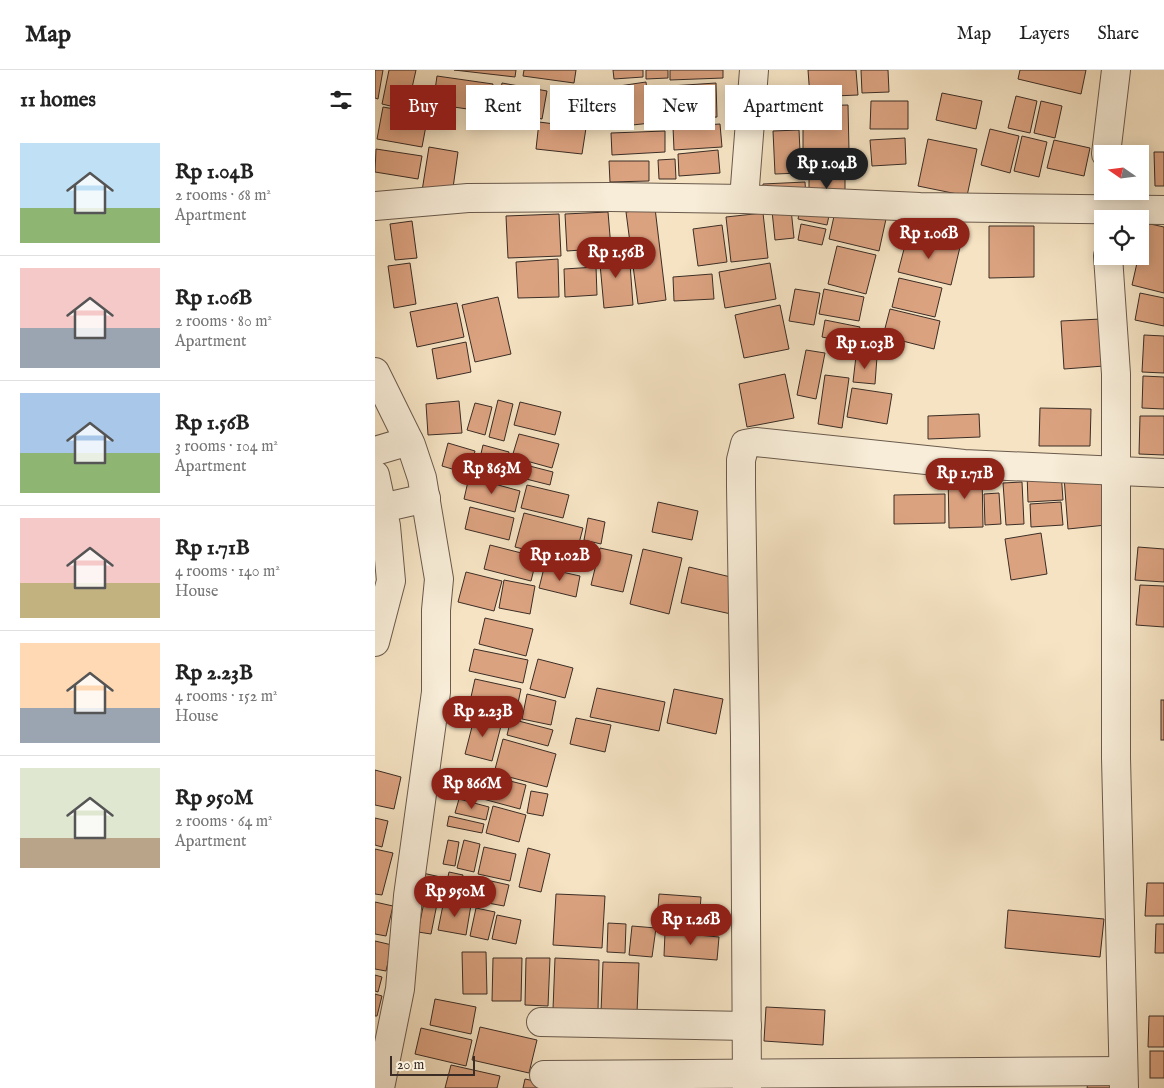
<!DOCTYPE html>
<html lang="en">
<head>
<meta charset="utf-8">
<style>
  body { margin:0; font-family:"IM FELL English",serif; background:#f6f6f6; color:#222; height:100vh; display:flex; flex-direction:column; font-size:19px; white-space:nowrap }
  * { box-sizing:border-box; margin:0 }
  p { font-size:16px; color:#767676 }
  .icon { flex:none; width:28px; height:28px; fill:none; stroke:currentColor; stroke-width:2; stroke-linecap:round; stroke-linejoin:round }
  .map { position:relative; flex:1; overflow:hidden }
  .panel { display:flex; flex-direction:column; background:#fff; width:375px }
  .panel>* { flex:none }
  .top-card { position:absolute; left:15px; top:15px; width:475px; height:45px; display:flex; gap:10px }
  .needle { width:32px; rotate:284deg }
  .tools { position:absolute; left:719px; top:75px; display:grid; gap:10px }
  .tools a { display:grid; place-items:center; width:55px; height:55px; border-radius:0px; background:#fff; box-shadow:0 2px 12px #0003; font-size:25px }
  .scale { position:absolute; left:15px; bottom:12px; width:85px; box-sizing:border-box; padding-left:5px; border:2px solid #3b2d25; border-top:0; font-size:14px; line-height:18px; white-space:nowrap; color:#3b2d25; -webkit-text-stroke:4px #f8edd8; paint-order:stroke }
  .price { position:absolute; translate:-50% -42px; padding:0 11px; border-radius:18px; background:#8f2418; color:#fff; font-size:16px; line-height:32px; filter:drop-shadow(0 1px 2px #0008) }
  .price::after { content:''; position:absolute; left:50%; top:30px; width:15px; height:11px; margin-left:-8px; background:inherit; clip-path:polygon(0 0,100% 0,50% 100%) }
  .price.current { background:#222; color:#fff }
  ul { padding:0; list-style:none }
  li { display:flex; align-items:center; gap:15px; height:125px; padding:0 20px }
  li+li { border-top:1px solid #e0e0e0 }
  li span { display:grid; place-items:center; flex:none; width:140px; height:100px; border-radius:0px; color:#555 }
  li>.icon { margin-inline-start:auto }
  span .icon { width:60px; height:60px; fill:#fffc; stroke-width:1 }
  li b { font-size:21px }
  h2 { display:flex; justify-content:space-between; align-items:center; height:60px; padding:0 20px; font-size:21px }
  .pill { padding:0 18px; border-radius:0px; background:#fff; box-shadow:0 2px 12px #0003; font-size:18px; line-height:45px }
  .pill.current { background:#8f2418; color:#fff }
  header { display:flex; align-items:center; gap:30px; box-sizing:border-box; height:70px; padding:0 25px; background:#fff; border-bottom:1px solid #e0e0e0 }
  header strong { font-size:24px }
  nav { display:flex; gap:28px; margin-inline-start:auto; font-size:18px }
  main { display:flex; flex:1; min-height:0 }
  .map>svg:first-child { display:block }
  .building { fill:#dba280; stroke:#3b2d25 }
  .lines { fill:none; stroke-linecap:round; stroke-linejoin:round }
  .minor-casing { stroke:#6a5a4c; stroke-width:30 }
  .minor { stroke:#f8edd8; stroke-width:28 }
</style>
</head>
<body>
<header>
<strong>Map</strong>
<nav><a>Map</a><a>Layers</a><a>Share</a></nav>
</header>
<main>
<section class="panel">
<h2>11 homes<svg class="icon" aria-label="filters" viewBox="0 0 24 24"><path d="M4 7h16M4 17h16"/><circle cx="9" cy="7" r="2"/><circle cx="15" cy="17" r="2"/></svg></h2>
<ul>
<li><span style="background:linear-gradient(#bfe0f5 65%,#8fb573 0)"><svg class="icon" aria-label="home" viewBox="0 0 24 24"><path d="M3 11l9-7 9 7M6 9v11h12V9"/></svg></span><div><b>Rp 1.04B</b><p>2 rooms · 68 m²</p><p>Apartment</p></div></li>
<li><span style="background:linear-gradient(#f6c9c9 60%,#9aa5b1 0)"><svg class="icon" aria-label="home" viewBox="0 0 24 24"><path d="M3 11l9-7 9 7M6 9v11h12V9"/></svg></span><div><b>Rp 1.06B</b><p>2 rooms · 80 m²</p><p>Apartment</p></div></li>
<li><span style="background:linear-gradient(#a9c7e8 60%,#8fb573 0)"><svg class="icon" aria-label="home" viewBox="0 0 24 24"><path d="M3 11l9-7 9 7M6 9v11h12V9"/></svg></span><div><b>Rp 1.56B</b><p>3 rooms · 104 m²</p><p>Apartment</p></div></li>
<li><span style="background:linear-gradient(#f6c9c9 65%,#c2b280 0)"><svg class="icon" aria-label="home" viewBox="0 0 24 24"><path d="M3 11l9-7 9 7M6 9v11h12V9"/></svg></span><div><b>Rp 1.71B</b><p>4 rooms · 140 m²</p><p>House</p></div></li>
<li><span style="background:linear-gradient(#ffd9b3 65%,#9aa5b1 0)"><svg class="icon" aria-label="home" viewBox="0 0 24 24"><path d="M3 11l9-7 9 7M6 9v11h12V9"/></svg></span><div><b>Rp 2.23B</b><p>4 rooms · 152 m²</p><p>House</p></div></li>
<li><span style="background:linear-gradient(#dfe7d0 70%,#b9a48a 0)"><svg class="icon" aria-label="home" viewBox="0 0 24 24"><path d="M3 11l9-7 9 7M6 9v11h12V9"/></svg></span><div><b>Rp 950M</b><p>2 rooms · 64 m²</p><p>Apartment</p></div></li>
</ul>
</section>
<div class="map">
<svg width="789" height="1018" viewBox="0 0 789 1018">
  <rect width="100%" height="100%" fill="#f5e3c3"/>
  <filter id="stains"><feTurbulence type="fractalNoise" baseFrequency=".004" numOctaves="4"/><feColorMatrix values="0 0 0 0 .2 0 0 0 0 .09 0 0 0 0 .02 0 0 0 .5 -.17"/></filter>
  <radialGradient id="worn" r=".72"><stop offset=".6" stop-color="#630" stop-opacity="0"/><stop offset="1" stop-color="#630" stop-opacity=".3"/></radialGradient>
  <g class="building">
    <path d="M0 0H8L3 29 0 28Z"/>
    <path d="M14 0H41L32 40 7 34Z"/>
    <path d="M79 0H141L140 7Z"/>
    <path d="M149 0H201L199 13 148 6Z"/>
    <path d="M238 0H268V7L239 9Z"/>
    <path d="M271 0H293V8L271 9Z"/>
    <path d="M295 0H348V8L295 10Z"/>
    <path d="M433 0H481L483 25 435 27Z"/>
    <path d="M486 0H513L514 22 487 23Z"/>
    <path d="M645 0H711L706 24 643 9Z"/>
    <path d="M62 6 118 14 113 42 58 34Z"/>
    <path d="M271 12 276 53 248 56 244 16Z"/>
    <path d="M127 13 172 21 167 49 122 40Z"/>
    <path d="M341 13 342 47 282 51 280 17Z"/>
    <path d="M567 23 607 31 601 59 561 50Z"/>
    <path d="M641 26 662 31 655 63 633 58Z"/>
    <path d="M496 31H533V59H495Z"/>
    <path d="M666 31 687 36 680 68 659 63Z"/>
    <path d="M473 35 474 81 428 82V36Z"/>
    <path d="M8 37 53 45 47 77 2 69Z"/>
    <path d="M164 52 211 58 207 84 161 79Z"/>
    <path d="M345 54 347 77 299 80 298 57Z"/>
    <path d="M615 59 644 66 635 103 606 95Z"/>
    <path d="M424 60 426 103 400 104 398 61Z"/>
    <path d="M290 61V82L237 85 236 63Z"/>
    <path d="M647 66 672 72 664 107 639 101Z"/>
    <path d="M530 68 531 94 497 96 495 70Z"/>
    <path d="M553 69 602 79 592 126 543 116Z"/>
    <path d="M679 70 715 78 709 106 672 98Z"/>
    <path d="M54 77 83 82 77 125 47 121Z"/>
    <path d="M1 79 47 86 43 109 0 102Z"/>
    <path d="M343 80 345 103 304 106 303 84Z"/>
    <path d="M779 82H789V116H780Z"/>
    <path d="M300 89 301 109H284L283 90Z"/>
    <rect x="436" y="89" width="28" height="15"/>
    <path d="M234 91H274V111L235 112Z"/>
    <path d="M470 108V131L434 132V109Z"/>
    <path d="M430 112 431 127 388 129V114Z"/>
    <path d="M426 134 455 141 452 155 423 149Z"/>
    <path d="M461 137 511 149 504 181 454 169Z"/>
    <path d="M280 138 291 230 263 234 251 142Z"/>
    <path d="M416 139 419 168 400 170 397 141Z"/>
    <path d="M233 142 236 178 192 181 190 144Z"/>
    <path d="M388 143 393 188 356 192 351 147Z"/>
    <path d="M184 144 186 186 133 188 131 146Z"/>
    <path d="M37 151 42 188 20 190 15 154Z"/>
    <path d="M771 153 789 157V223L757 215Z"/>
    <path d="M426 154 451 159 447 175 423 170Z"/>
    <path d="M347 155 352 192 323 196 318 159Z"/>
    <path d="M614 156H659V207L614 208Z"/>
    <path d="M533 164 585 177 576 215 523 202Z"/>
    <path d="M462 176 501 185 491 224 453 214Z"/>
    <path d="M254 180 258 235 229 238 224 183Z"/>
    <path d="M183 189 184 227 143 228 141 192Z"/>
    <path d="M35 193 41 234 19 238 13 196Z"/>
    <path d="M395 193 401 229 350 238 344 202Z"/>
    <path d="M221 197 222 225 190 227 189 199Z"/>
    <path d="M337 204 339 229 299 231 298 207Z"/>
    <path d="M524 208 567 218 560 247 517 237Z"/>
    <path d="M420 219 445 223 439 255 414 251Z"/>
    <path d="M449 219 489 227 484 251 444 244Z"/>
    <path d="M765 223 789 228V256L760 250Z"/>
    <path d="M123 227 136 284 100 292 87 235Z"/>
    <path d="M82 233 89 267 42 277 35 242Z"/>
    <path d="M405 235 414 279 369 288 360 245Z"/>
    <path d="M515 239 565 251 559 279 508 266Z"/>
    <path d="M726 249 729 296 689 299 686 251Z"/>
    <path d="M450 250 485 257 481 274 447 267Z"/>
    <path d="M769 265 789 266V303L767 302Z"/>
    <path d="M91 272 96 302 62 309 57 279Z"/>
    <path d="M431 280 450 283 441 329 422 325Z"/>
    <path d="M481 286 502 287 500 314 478 312Z"/>
    <path d="M410 304 419 348 372 357 364 314Z"/>
    <path d="M450 305 474 308 467 358 443 354Z"/>
    <path d="M768 306 789 307V339L767 338Z"/>
    <path d="M477 318 517 324 512 354 472 347Z"/>
    <path d="M123 330 138 334 129 371 114 367Z"/>
    <path d="M84 331 87 363 53 365 51 334Z"/>
    <path d="M145 332 186 342 180 365 139 355Z"/>
    <path d="M100 333 117 337 110 365 92 360Z"/>
    <path d="M665 338 716 339 715 376H664Z"/>
    <path d="M604 344 605 367 553 369V346Z"/>
    <path d="M765 346H789V385L764 384Z"/>
    <path d="M144 364 184 374 177 398 137 387Z"/>
    <path d="M73 373 100 381 94 404 67 396Z"/>
    <path d="M108 375 134 382 127 407 102 401Z"/>
    <path d="M139 392 178 402 175 415 135 405Z"/>
    <path d="M607 402 608 457 574 458 573 403Z"/>
    <path d="M686 402 688 430 653 432 652 403Z"/>
    <path d="M727 404 731 455 693 459 689 407Z"/>
    <path d="M94 407 145 421 140 442 89 429Z"/>
    <path d="M647 412 649 454 631 455 628 413Z"/>
    <path d="M152 415 194 425 188 448 146 438Z"/>
    <path d="M624 423 626 454 610 455 609 424Z"/>
    <path d="M570 424V453L519 454V425Z"/>
    <path d="M283 432 323 441 317 470 277 462Z"/>
    <path d="M686 432 688 455 656 457 655 434Z"/>
    <path d="M95 437 139 448 134 470 90 459Z"/>
    <path d="M149 443 208 458 199 492 140 477Z"/>
    <path d="M213 448 230 452 226 474 209 470Z"/>
    <path d="M666 463 672 504 636 510 630 469Z"/>
    <path d="M115 475 162 487 156 511 109 499Z"/>
    <path d="M763 477 789 479V512L760 510Z"/>
    <path d="M225 478 257 485 248 522 216 515Z"/>
    <path d="M268 479 307 488 294 544 255 534Z"/>
    <path d="M314 497 364 509 356 544 306 533Z"/>
    <path d="M169 498 205 506 201 527 164 518Z"/>
    <path d="M91 502 127 511 119 541 83 532Z"/>
    <path d="M129 510 160 516 155 544 124 538Z"/>
    <path d="M765 515 789 516V557L761 555Z"/>
    <path d="M110 548 158 559 151 586 104 574Z"/>
    <path d="M99 579 153 590 148 613 94 601Z"/>
    <path d="M163 589 198 598 190 628 155 619Z"/>
    <path d="M100 609 146 619 140 647 94 636Z"/>
    <path d="M222 618 290 632 284 661 215 647Z"/>
    <path d="M299 619 348 629 341 664 292 653Z"/>
    <path d="M152 624 181 631 176 655 147 649Z"/>
    <rect x="786" y="630" width="3" height="40"/>
    <path d="M100 645 127 652 117 691 90 684Z"/>
    <path d="M201 648 236 655 230 682 195 674Z"/>
    <path d="M136 649 178 660 173 676 132 665Z"/>
    <path d="M128 669 181 684 172 717 119 703Z"/>
    <path d="M0 700 26 707 19 739 0 735Z"/>
    <path d="M103 703 151 715 145 739 97 726Z"/>
    <path d="M156 721 173 724 168 746 152 743Z"/>
    <path d="M84 729 114 737 111 750 80 743Z"/>
    <path d="M118 736 151 745 144 772 111 763Z"/>
    <path d="M74 746 109 754 107 763 72 756Z"/>
    <path d="M0 748 13 751 7 777 0 775Z"/>
    <path d="M73 770 84 772 80 796 68 794Z"/>
    <path d="M89 770 105 774 99 802 82 798Z"/>
    <path d="M109 777 141 784 135 811 103 804Z"/>
    <path d="M153 778 175 784 166 822 144 817Z"/>
    <path d="M0 779 18 783 7 825 0 824Z"/>
    <path d="M43 802 70 808 66 829 39 824Z"/>
    <path d="M74 802 88 805 83 828 69 825Z"/>
    <path d="M90 808 102 810 97 833 86 830Z"/>
    <path d="M107 809 134 815 129 836 102 831Z"/>
    <path d="M772 813H789V846H770Z"/>
    <path d="M181 824 230 826 227 878 178 875Z"/>
    <path d="M284 824 326 827 324 853 282 850Z"/>
    <path d="M69 830 96 835 91 865 63 860Z"/>
    <path d="M0 832 18 836 11 866 0 864Z"/>
    <path d="M49 832 62 834 56 864 43 862Z"/>
    <path d="M101 838 120 842 113 870 95 866Z"/>
    <path d="M633 840 729 849 725 887 630 878Z"/>
    <path d="M122 845 146 850 141 874 117 869Z"/>
    <path d="M233 853 251 854 250 883 232 882Z"/>
    <path d="M781 854H789V883H780Z"/>
    <path d="M257 856 281 858 277 887 254 885Z"/>
    <path d="M290 862 344 867 342 890 289 886Z"/>
    <path d="M0 871 17 875 11 901 0 899Z"/>
    <path d="M87 882H111L112 924H88Z"/>
    <path d="M118 888H147L146 931H117Z"/>
    <path d="M151 888H175L173 936 150 935Z"/>
    <path d="M180 888 224 890 223 941 178 939Z"/>
    <path d="M228 892 264 893 262 943 226 942Z"/>
    <path d="M0 905 7 907 3 922 0 921Z"/>
    <path d="M0 924 7 926 2 946H0Z"/>
    <path d="M60 929 101 937 96 964 55 955Z"/>
    <path d="M391 937 450 940 448 975 389 971Z"/>
    <path d="M774 946H789V977H773Z"/>
    <path d="M105 957 162 970 154 1003 97 990Z"/>
    <path d="M46 958 97 970 91 996 40 984Z"/>
    <rect x="775" y="981" width="14" height="27"/>
    <path d="M76 995 125 1006 122 1018H70Z"/>
    <path d="M714 1007 741 1012 740 1018H712Z"/>
    <path d="M150 1009 193 1018H148Z"/>
  </g>
  <g class="lines">
    <g class="minor-casing">
      <g id="minor">
        <path d="M731 84 741 0"/>
        <path d="M369 129 379 0"/>
        <path d="M0 136 93 128 235 127 369 129 545 137 789 140"/>
        <path d="M733 186 741 304V688L749 1018"/>
        <path d="M0 302 36 375 47 408 64 509 61 540V622L33 826 25 919 5 1018"/>
        <path d="M0 381 34 371"/>
        <path d="M0 405 11 456 16 511 0 572"/>
        <path d="M7 438 51 428"/>
        <path d="M166 952 372 956"/>
        <path d="M169 1005 748 1001"/>
        <path d="M372 1018 370 668 366 416V390L370 374 381 372 589 394 789 403"/>
      </g>
    </g>
    <use href="#minor" class="minor"/>
  </g>
  <rect width="100%" height="100%" filter="url(#stains)"/>
  <rect width="100%" height="100%" fill="url(#worn)"/>
</svg>
<div class="tools">
<a><svg class="needle" viewBox="-14 -14 28 28"><path d="M0-13l5 13h-10z" fill="#e53935"/><path d="M0 13l5-13h-10z" fill="#767676"/></svg></a>
<a><svg class="icon" aria-label="locate" viewBox="0 0 24 24"><circle cx="12" cy="12" r="6"/><path d="M12 2v4M12 18v4M2 12h4M18 12h4"/></svg></a>
</div>
<div class="scale">20 m</div>
<b class="price current" style="left:452px;top:120px">Rp 1.04B</b>
<b class="price" style="left:554px;top:190px">Rp 1.06B</b>
<b class="price" style="left:241px;top:209px">Rp 1.56B</b>
<b class="price" style="left:490px;top:300px">Rp 1.03B</b>
<b class="price" style="left:117px;top:425px">Rp 863M</b>
<b class="price" style="left:590px;top:430px">Rp 1.71B</b>
<b class="price" style="left:185px;top:512px">Rp 1.02B</b>
<b class="price" style="left:108px;top:668px">Rp 2.23B</b>
<b class="price" style="left:97px;top:740px">Rp 866M</b>
<b class="price" style="left:80px;top:848px">Rp 950M</b>
<b class="price" style="left:316px;top:876px">Rp 1.26B</b>
<div class="top-card">
<a class="pill current">Buy</a>
<a class="pill">Rent</a>
<a class="pill">Filters</a>
<a class="pill">New</a>
<a class="pill">Apartment</a>
</div>
</div>
</main>
</body>
</html>
